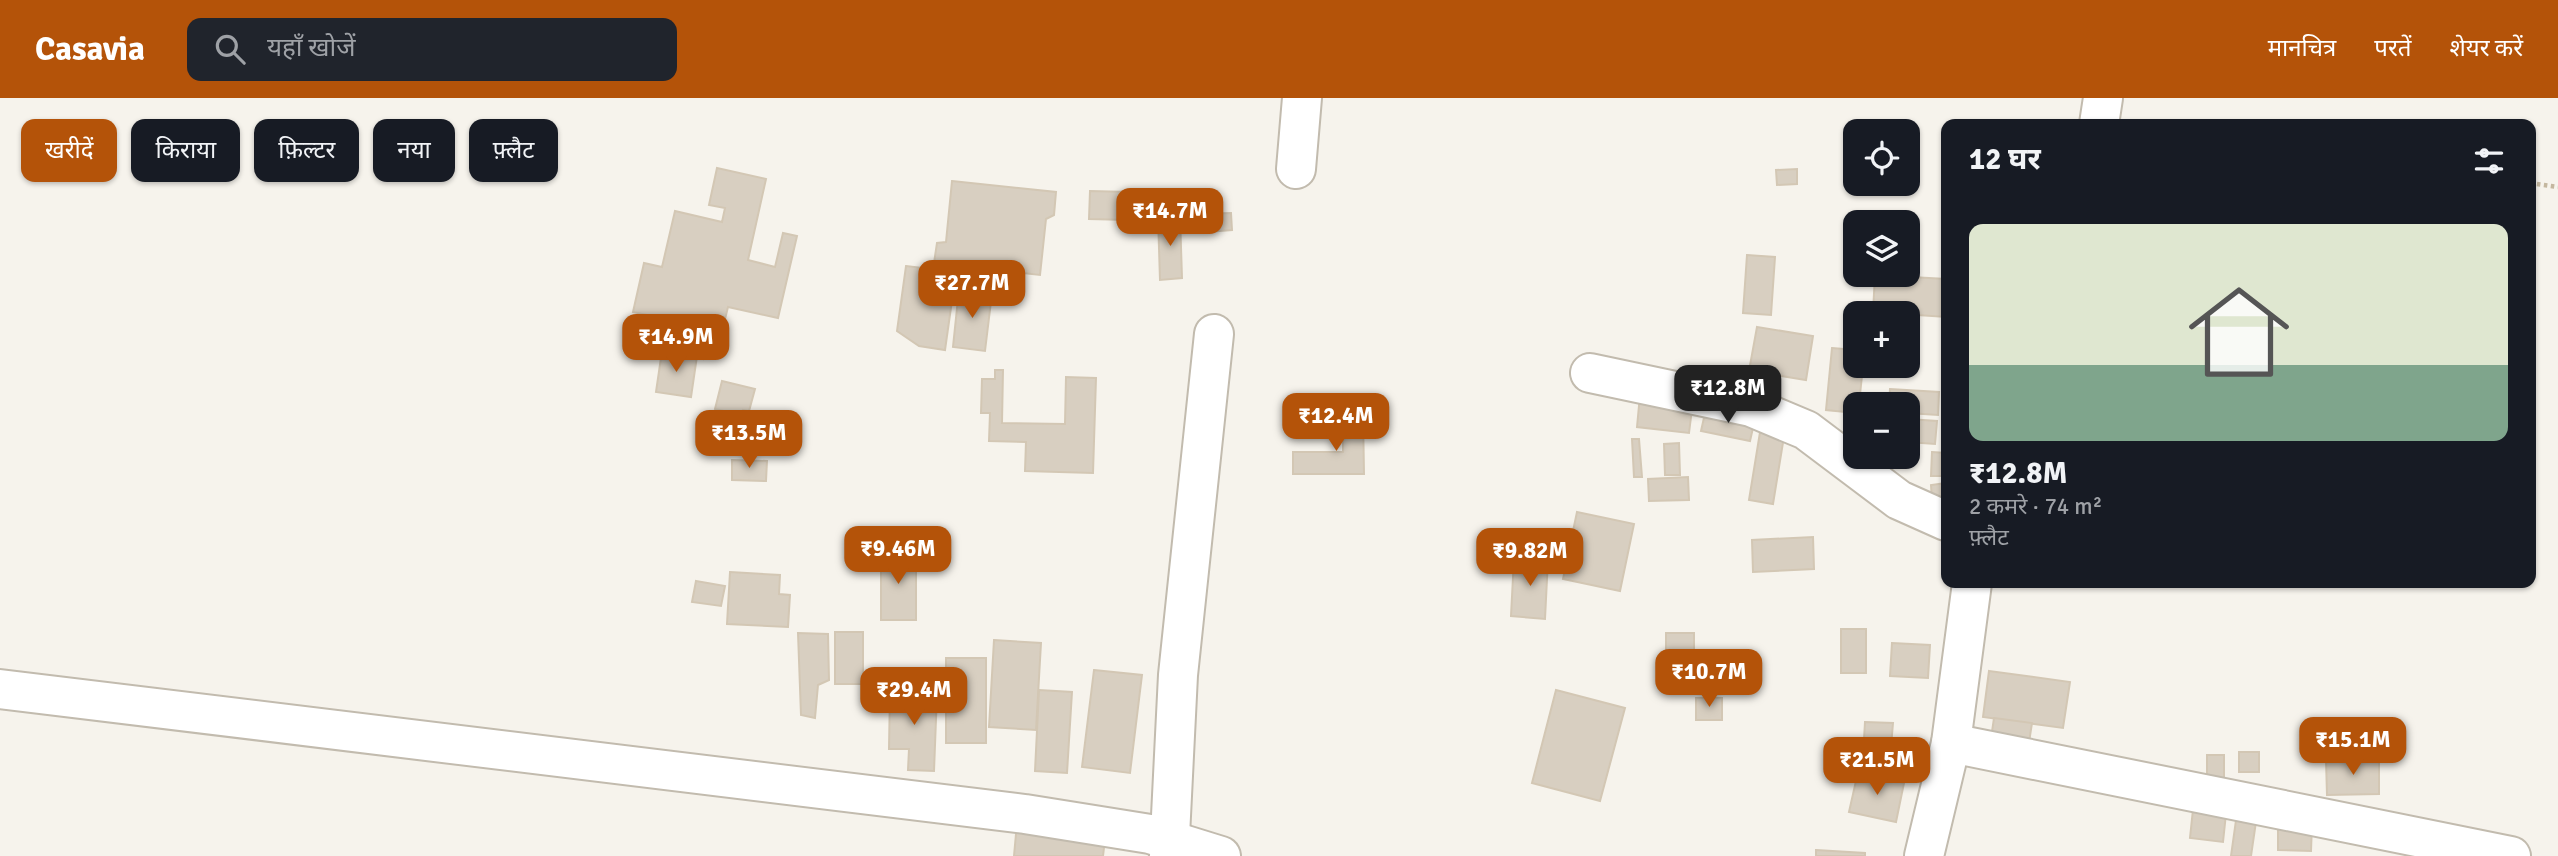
<!DOCTYPE html>
<html lang="hi">
<head>
<meta charset="utf-8">
<style>
  body { margin:0; font-family:Signika,"Noto Sans Devanagari",sans-serif; background:#20242c; color:#f1f3f6; height:100vh; display:flex; flex-direction:column; font-size:26px; white-space:nowrap }
  * { box-sizing:border-box; margin:0 }
  p { font-size:23px; color:#9ea1a6 }
  .icon { flex:none; width:38px; height:38px; fill:none; stroke:currentColor; stroke-width:2; stroke-linecap:round; stroke-linejoin:round }
  .map { position:relative; flex:1; overflow:hidden }
  .panel { position:absolute; left:1941px; top:21px; width:595px; height:469px; display:flex; flex-direction:column; background:#171b24; border-radius:14px; box-shadow:0 2px 5px #0004 }
  .panel>* { flex:none }
  .banner { position:absolute; left:21px; top:21px; width:665px; height:63px; display:flex; gap:14px }
  .buttons { position:absolute; left:1843px; top:21px; display:grid; gap:14px }
  .buttons a { display:grid; place-items:center; width:77px; height:77px; border-radius:14px; background:#171b24; box-shadow:0 2px 5px #0004; font-size:35px }
  .price { position:absolute; translate:-50% -60px; padding:0 16px; border-radius:14px; background:#b45309; color:#fff; font-size:23px; line-height:46px; filter:drop-shadow(0 2px 4px #0008) }
  .price::after { content:''; position:absolute; left:50%; top:42px; width:21px; height:16px; margin-left:-10px; background:inherit; clip-path:polygon(0 0,100% 0,50% 100%) }
  .price.on { background:#222; color:#fff }
  ul { padding:0; list-style:none }
  li { display:grid; align-content:center; gap:14px; height:371px; padding:0 28px }
  li+li { border-top:2px solid #363941 }
  li span { display:grid; place-items:center; height:217px; border-radius:14px; color:#555 }
  li>.icon { margin-inline-start:auto }
  span .icon { width:126px; height:126px; fill:#fffc; stroke-width:1 }
  li b { font-size:30px }
  h2 { display:flex; justify-content:space-between; align-items:center; height:84px; padding:0 28px; font-size:30px }
  .chip { padding:0 24px; border-radius:14px; background:#171b24; box-shadow:0 2px 5px #0004; font-size:24px; line-height:63px }
  .chip.on { background:#b45309; color:#fff }
  header { display:flex; align-items:center; gap:42px; box-sizing:border-box; height:98px; padding:0 35px; background:#b45309; color:#fff }
  header strong { font-size:33px }
  nav { display:flex; gap:38px; margin-inline-start:auto; font-size:24px }
  .search { width:490px; height:63px; background:#20242c; display:flex; align-items:center; gap:18px; box-sizing:border-box; padding:0 24px; border-radius:14px; color:#9ea1a6; font-size:26px }
  .map>svg:first-child { display:block }
  .building { fill:#d8cfc1; stroke:#d3c7b4; stroke-width:2 }
  .lines { fill:none; stroke-linecap:round; stroke-linejoin:round }
  .minor-casing { stroke:#c2bbae; stroke-width:42 }
  .path { stroke:#c4b79f; stroke-width:4.5; stroke-dasharray:3.5 3.5; stroke-linecap:butt }
  .minor { stroke:#fff; stroke-width:38 }
</style>
</head>
<body>
<header>
<strong>Casavia</strong>
<div class="search"><svg class="icon" aria-label="search" viewBox="0 0 24 24"><circle cx="10" cy="10" r="6"/><path d="M15 15l6 6"/></svg>यहाँ खोजें</div>
<nav><a>मानचित्र</a><a>परतें</a><a>शेयर करें</a></nav>
</header>
<div class="map">
<svg width="2558" height="758" viewBox="0 0 2558 758">
  <rect width="100%" height="100%" fill="#f6f3ec"/>
  <g class="building">
    <path d="M717 70 766 81 748 162 775 169 783 135 797 138 778 220 728 209 722 233 633 214 644 165 662 169 675 113 722 124 725 110 709 107Z"/>
    <path d="M1797 71V86L1777 87 1776 72Z"/>
    <path d="M952 83 1056 94 1054 117 1046 121 1040 177 934 165 937 145 946 144Z"/>
    <path d="M1090 93 1129 94 1128 122 1089 121Z"/>
    <path d="M1231 115 1232 132 1194 135 1197 116Z"/>
    <path d="M1158 118H1180L1182 180 1160 182Z"/>
    <path d="M1747 157 1775 159 1771 217 1743 215Z"/>
    <path d="M906 168 956 174 945 252 919 248 897 233Z"/>
    <path d="M1875 177 1946 181V219L1873 214Z"/>
    <path d="M959 191 992 195 985 253 953 249Z"/>
    <path d="M667 223 710 232 703 261 662 253Z"/>
    <path d="M1757 229 1813 238 1806 282 1749 273Z"/>
    <path d="M1832 250 1855 252V268H1863L1859 306H1855V315L1826 312Z"/>
    <path d="M662 253 697 258 691 299 656 294Z"/>
    <path d="M995 272H1003L1002 325 1065 326 1066 279 1096 280 1093 375 1025 373 1026 344 989 343 990 315H981L982 281H995Z"/>
    <path d="M722 283 755 291 749 313 743 312 742 317 715 311Z"/>
    <path d="M1890 291 1939 294 1938 317 1908 315V306H1889Z"/>
    <path d="M1640 297 1693 303 1689 335 1637 329Z"/>
    <path d="M1706 311 1755 321 1750 343 1701 333Z"/>
    <path d="M1343 317H1363L1364 376H1293V354H1343Z"/>
    <path d="M1908 321 1937 323 1935 346 1908 344Z"/>
    <path d="M1762 322 1786 326 1773 406 1749 402Z"/>
    <path d="M1632 341H1639L1642 379H1634Z"/>
    <path d="M1679 345 1680 377H1665L1664 346Z"/>
    <path d="M1932 354 1946 355V378H1931Z"/>
    <path d="M732 362 767 363 766 383 732 382Z"/>
    <path d="M1688 379 1689 402 1649 403 1648 381Z"/>
    <path d="M1946 385V402L1932 403 1931 387Z"/>
    <path d="M1577 414 1634 426 1620 493 1563 481Z"/>
    <path d="M1813 439 1814 471 1753 474 1752 442Z"/>
    <rect x="881" y="453" width="35" height="69"/>
    <path d="M1514 460 1548 461 1545 521 1511 518Z"/>
    <path d="M730 474 780 477 779 496 790 497 788 529 727 526Z"/>
    <path d="M696 483 725 488 721 508 692 504Z"/>
    <rect x="1841" y="531" width="25" height="44"/>
    <rect x="835" y="534" width="28" height="52"/>
    <path d="M798 535 828 536 829 582 818 587 815 620 801 617Z"/>
    <rect x="1666" y="535" width="28" height="59"/>
    <path d="M994 542 1041 545 1036 632 989 629Z"/>
    <path d="M1892 545 1930 547 1928 580 1890 578Z"/>
    <rect x="946" y="560" width="40" height="85"/>
    <path d="M1094 572 1142 577 1130 675 1082 669Z"/>
    <path d="M1989 573 2070 584 2063 630 1983 619Z"/>
    <path d="M1039 592 1072 594 1067 675 1035 673Z"/>
    <path d="M1556 592 1625 610 1600 703 1532 685Z"/>
    <path d="M890 594 937 595 934 673 908 672 909 651H889Z"/>
    <rect x="1696" y="600" width="26" height="22"/>
    <path d="M1994 620 2032 625 2028 651 1990 647Z"/>
    <path d="M1865 624 1893 625 1890 660 1863 659Z"/>
    <rect x="2239" y="654" width="20" height="20"/>
    <rect x="2207" y="657" width="17" height="29"/>
    <path d="M2379 660V696L2327 697 2326 662Z"/>
    <path d="M1858 674 1904 685 1896 724 1849 714Z"/>
    <path d="M2194 702 2227 706 2223 744 2190 740Z"/>
    <path d="M2237 715 2257 717 2251 758H2231Z"/>
    <path d="M1017 725 1106 733 1103 758H1014Z"/>
    <path d="M2278 726H2312L2311 753 2278 752Z"/>
    <path d="M1816 752 1865 755V758H1816Z"/>
  </g>
  <g class="lines">
    <g class="minor-casing">
      <g id="minor">
        <path d="M2099 26 2103 0"/>
        <path d="M1296 71 1302 0"/>
        <path d="M1590 275 1751 309 1806 332 1899 402 1946 423"/>
        <path d="M0 591 1025 716 1150 736 1221 758"/>
        <path d="M1951 645 2511 758"/>
        <path d="M1169 758 1178 577 1214 236"/>
        <path d="M1924 758 1951 645 1972 485"/>
      </g>
    </g>
    <path class="path" d="M2530 85 2558 89"/>
    <use href="#minor" class="minor"/>
  </g>
</svg>
<div class="buttons">
<a><svg class="icon" aria-label="locate" viewBox="0 0 24 24"><circle cx="12" cy="12" r="6"/><path d="M12 2v4M12 18v4M2 12h4M18 12h4"/></svg></a>
<a><svg class="icon" aria-label="layers" viewBox="0 0 24 24"><path d="M12 4l9 5-9 5-9-5zM3 14l9 5 9-5"/></svg></a>
<a>+</a>
<a>−</a>
</div>
<b class="price" style="left:1170px;top:150px">₹14.7M</b>
<b class="price" style="left:972px;top:222px">₹27.7M</b>
<b class="price" style="left:676px;top:276px">₹14.9M</b>
<b class="price on" style="left:1728px;top:327px">₹12.8M</b>
<b class="price" style="left:1336px;top:355px">₹12.4M</b>
<b class="price" style="left:749px;top:372px">₹13.5M</b>
<b class="price" style="left:898px;top:488px">₹9.46M</b>
<b class="price" style="left:1530px;top:490px">₹9.82M</b>
<b class="price" style="left:1709px;top:611px">₹10.7M</b>
<b class="price" style="left:914px;top:629px">₹29.4M</b>
<b class="price" style="left:2353px;top:679px">₹15.1M</b>
<b class="price" style="left:1877px;top:699px">₹21.5M</b>
<div class="banner">
<a class="chip on">खरीदें</a>
<a class="chip">किराया</a>
<a class="chip">फ़िल्टर</a>
<a class="chip">नया</a>
<a class="chip">फ़्लैट</a>
</div>
<section class="panel">
<h2>12 घर<svg class="icon" aria-label="filters" viewBox="0 0 24 24"><path d="M4 7h16M4 17h16"/><circle cx="9" cy="7" r="2"/><circle cx="15" cy="17" r="2"/></svg></h2>
<ul>
<li><span style="background:linear-gradient(#dfe7d0 65%,#7fa58c 0)"><svg class="icon" aria-label="home" viewBox="0 0 24 24"><path d="M3 11l9-7 9 7M6 9v11h12V9"/></svg></span><div><b>₹12.8M</b><p>2 कमरे · 74 m²</p><p>फ़्लैट</p></div></li>
</ul>
</section>
</div>
</body>
</html>
